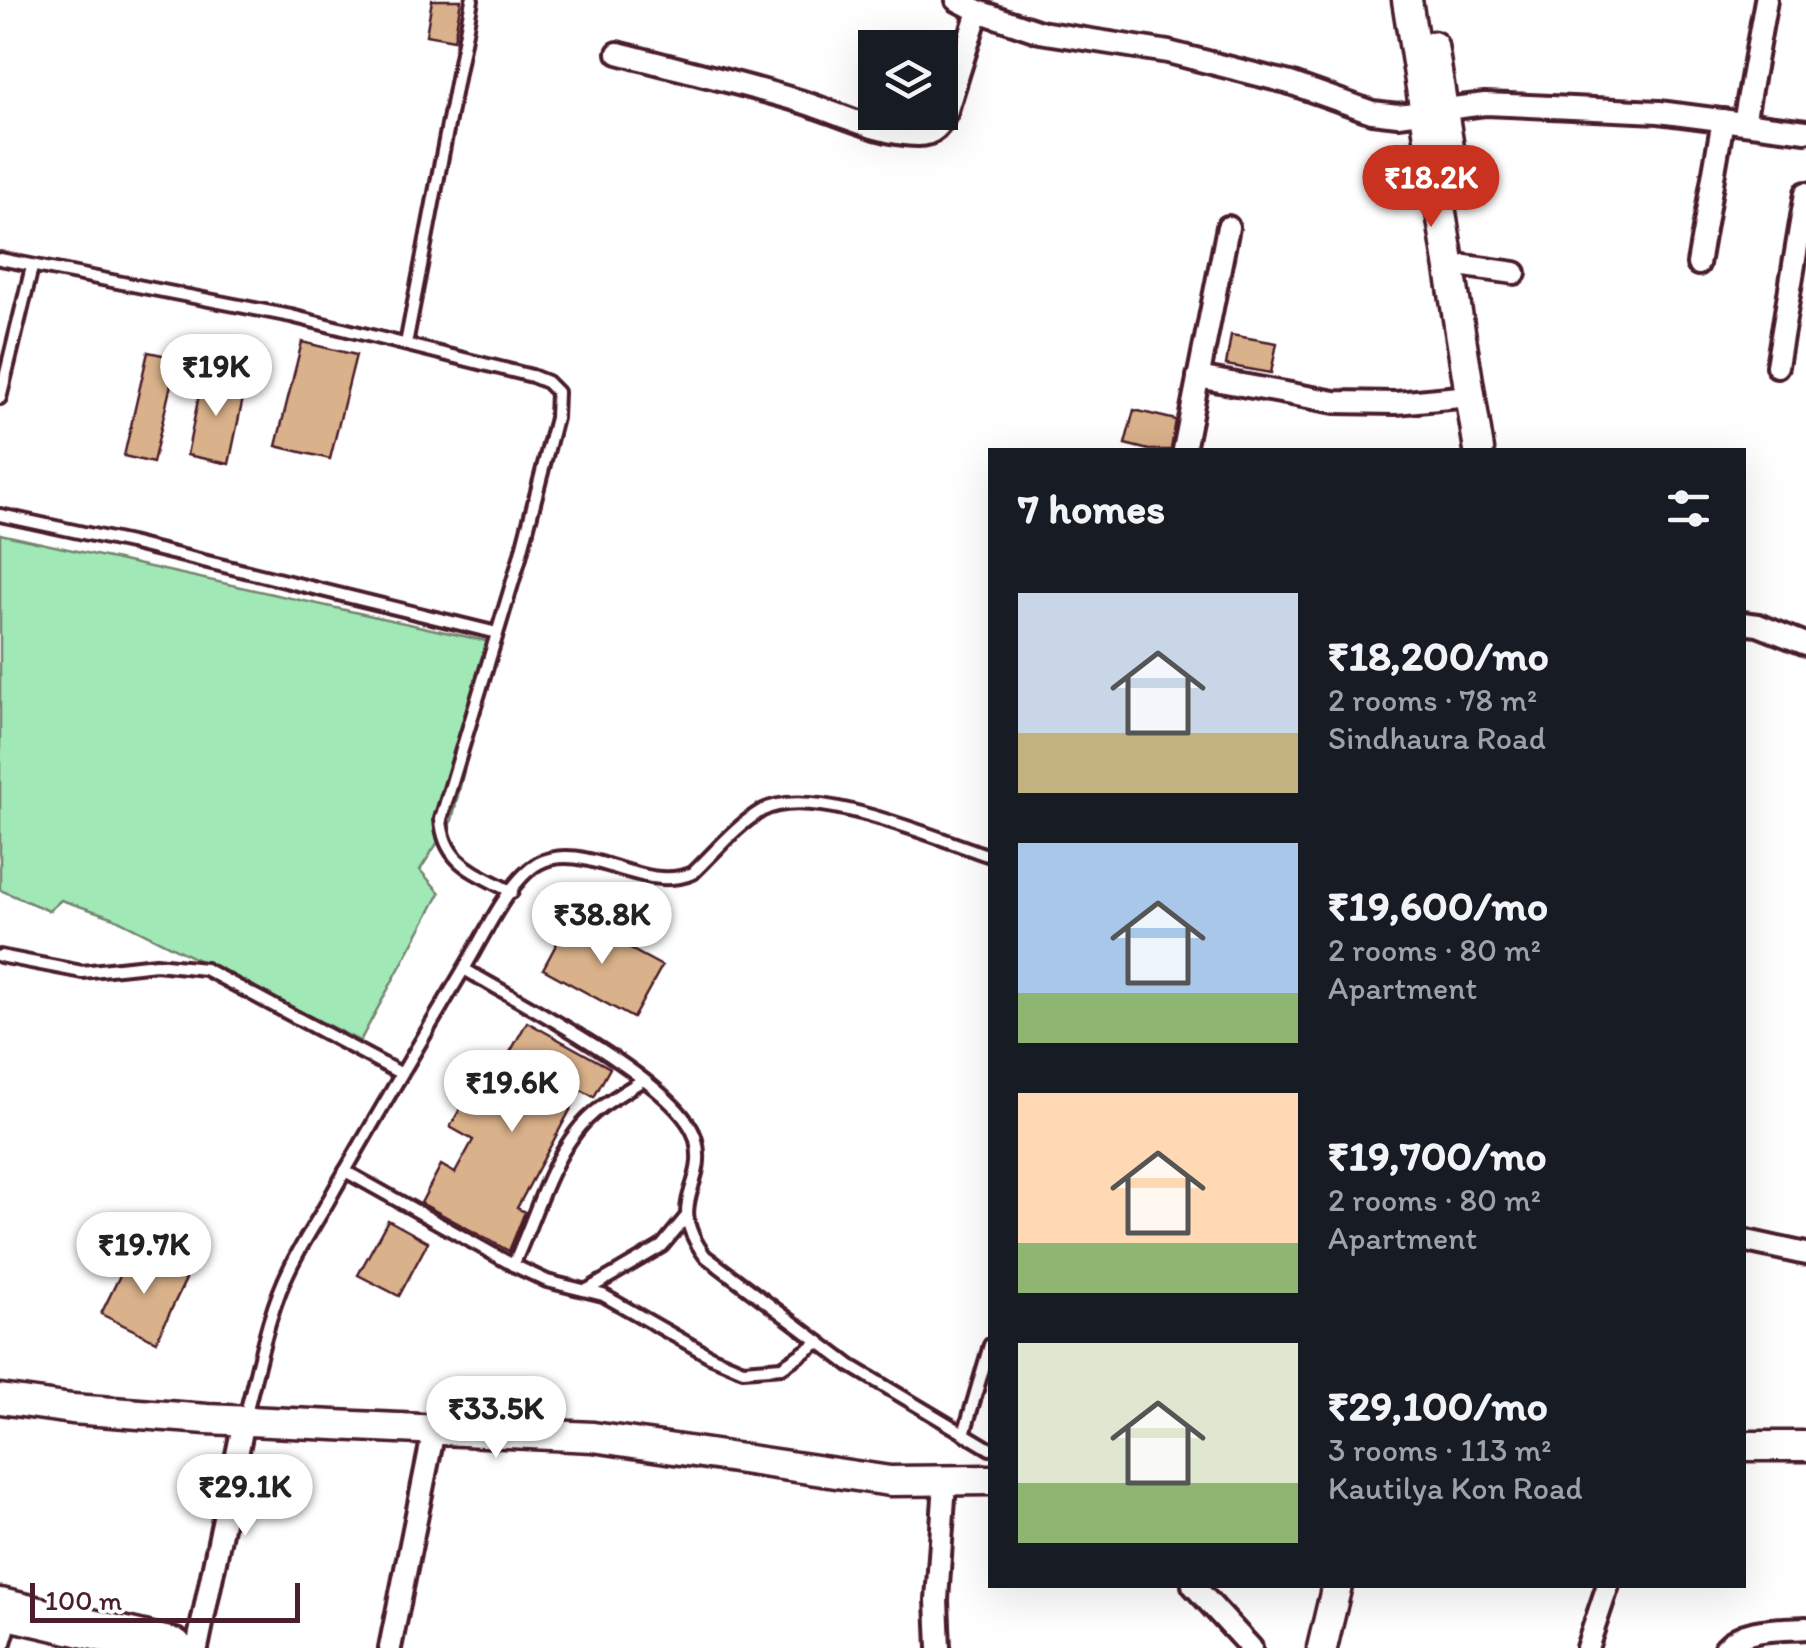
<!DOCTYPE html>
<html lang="en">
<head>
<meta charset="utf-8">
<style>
  body { margin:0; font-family:Itim,sans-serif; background:#20242c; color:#f1f3f6; height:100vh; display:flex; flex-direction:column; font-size:38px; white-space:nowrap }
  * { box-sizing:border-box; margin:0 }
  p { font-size:32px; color:#9ea1a6 }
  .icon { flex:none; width:55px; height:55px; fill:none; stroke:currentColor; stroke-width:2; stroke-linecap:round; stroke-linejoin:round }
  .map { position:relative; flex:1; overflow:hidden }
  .side { position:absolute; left:988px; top:448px; width:758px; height:1140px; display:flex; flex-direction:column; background:#171b24; border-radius:0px; box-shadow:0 10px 40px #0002 }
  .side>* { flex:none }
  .buttons { position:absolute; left:858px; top:30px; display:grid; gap:20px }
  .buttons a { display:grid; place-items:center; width:100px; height:100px; border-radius:0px; background:#171b24; box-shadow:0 10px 40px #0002; font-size:50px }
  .scale { position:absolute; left:30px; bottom:25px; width:270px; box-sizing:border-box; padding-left:10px; border:5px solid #4a1f2b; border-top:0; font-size:28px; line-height:35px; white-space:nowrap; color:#4a1f2b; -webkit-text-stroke:8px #fff; paint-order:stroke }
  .price { position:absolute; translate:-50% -85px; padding:0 22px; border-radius:35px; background:#fff; color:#222; font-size:32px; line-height:65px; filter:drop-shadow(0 2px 5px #0008) }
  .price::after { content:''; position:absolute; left:50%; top:60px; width:30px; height:22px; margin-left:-15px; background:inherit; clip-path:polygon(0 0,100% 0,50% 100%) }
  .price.current { background:#c8321e; color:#fff }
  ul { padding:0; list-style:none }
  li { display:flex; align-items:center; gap:30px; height:250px; padding:0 30px }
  li span { display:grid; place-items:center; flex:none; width:280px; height:200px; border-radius:0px; color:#555 }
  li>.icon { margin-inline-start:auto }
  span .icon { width:120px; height:120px; fill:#fffc; stroke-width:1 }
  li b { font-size:42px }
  h2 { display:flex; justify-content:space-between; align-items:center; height:120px; padding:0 30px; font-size:42px }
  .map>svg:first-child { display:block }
  .green { fill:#a0e9b6; stroke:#758470; stroke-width:2.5 }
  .building { fill:#d9b18a; stroke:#4a1f2b; stroke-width:2.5 }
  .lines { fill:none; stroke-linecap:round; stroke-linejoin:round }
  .lane-casing { stroke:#4a1f2b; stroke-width:18 }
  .street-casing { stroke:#4a1f2b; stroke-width:28 }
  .secondary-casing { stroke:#4a1f2b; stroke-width:35 }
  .highway-casing { stroke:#4a1f2b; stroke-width:45 }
  .lane { stroke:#fff; stroke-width:10 }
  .street { stroke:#fff; stroke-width:20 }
  .secondary { stroke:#fff; stroke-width:28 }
  .highway { stroke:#fff; stroke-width:38 }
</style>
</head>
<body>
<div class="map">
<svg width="1806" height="1648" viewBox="0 0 1806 1648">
  <rect width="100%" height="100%" fill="#fff"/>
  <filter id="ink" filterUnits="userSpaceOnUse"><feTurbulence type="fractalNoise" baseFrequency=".01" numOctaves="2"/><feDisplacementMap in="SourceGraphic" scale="20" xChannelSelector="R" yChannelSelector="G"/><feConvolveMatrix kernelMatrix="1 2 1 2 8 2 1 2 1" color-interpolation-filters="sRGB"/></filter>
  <g filter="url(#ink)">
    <path class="green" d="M0 534 495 643 452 820 420 870 440 893 360 1041 112 917 61 900 49 911 0 890Z"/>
    <g class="building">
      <path d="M432 0H461L454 40 426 35Z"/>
      <path d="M1231 335 1277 343 1271 373 1226 365Z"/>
      <path d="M302 342 356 355 330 459 276 446Z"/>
      <path d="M148 352 177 358 153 463 124 456Z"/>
      <path d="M203 375 246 384 229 464 187 455Z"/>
      <path d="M1134 410 1176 420 1171 450H1149L1125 444Z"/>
      <path d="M571 917 662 966 633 1018 543 969Z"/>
      <path d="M527 1022 610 1068 594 1097 581 1090 517 1208 525 1212 509 1251 421 1203 441 1165 455 1173 473 1140 450 1127 474 1084 501 1099 520 1063 508 1056Z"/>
      <path d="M388 1220 428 1242 399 1296 358 1275Z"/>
      <path d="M131 1253 186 1279 156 1341 101 1314Z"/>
    </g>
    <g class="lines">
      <g class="lane-casing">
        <g id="lane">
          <path d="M0 259 291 316 532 376 547 382 557 392 556 418 519 561 441 819C444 865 476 872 512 892"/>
          <path d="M406 344 472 0"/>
          <path d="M0 398 32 267"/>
          <path d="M0 515 130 543 497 633"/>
          <path d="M0 956 82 972 156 964 205 969 400 1073"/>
          <path d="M464 969C516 1000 682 1084 696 1140 708 1188 664 1200 705 1256L851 1366 990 1449"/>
          <path d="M345 1171 513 1265 547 1281 603 1295 710 1356 743 1370 782 1367 819 1342"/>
          <path d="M513 1265C534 1221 546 1171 576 1132 593 1109 619 1095 643 1080"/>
          <path d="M587 1290 662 1246 686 1217"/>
          <path d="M244 1420C258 1370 267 1314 290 1268 302 1243 318 1220 331 1196 375 1118 420 1043 465 967 483 938 509 879 539 863 585 839 643 895 693 873 714 853 736 826 761 811 811 783 937 839 990 856"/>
          <path d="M964 1434 990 1345"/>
        </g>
      </g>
      <g class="street-casing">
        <g id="street">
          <path d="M957 0 978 11 1040 32 1168 52 1290 83 1372 112 1398 115 1485 104 1509 105 1659 112 1806 131"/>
          <path d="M618 53C678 69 739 83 799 101 836 112 879 135 918 135 934 135 940 126 946 113L978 11"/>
          <path d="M1744 123 1766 0"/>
          <path d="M1698 264 1723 120"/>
          <path d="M1465 266 1515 273"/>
          <path d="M1777 366 1806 193"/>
          <path d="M1198 377 1335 402 1396 403 1470 396"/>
          <path d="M1184 450 1228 227"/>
          <path d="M1742 623 1758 625 1806 644"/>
          <path d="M1742 1240 1806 1254"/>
          <path d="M1193 1585 1251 1648"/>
          <path d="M0 1642 4 1629"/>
          <path d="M197 1648 244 1421"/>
          <path d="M390 1648 434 1430"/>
          <path d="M939 1648 937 1600 945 1483"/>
          <path d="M1587 1648 1608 1585"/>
          <path d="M1725 1648C1744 1627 1779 1630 1806 1628"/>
        </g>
      </g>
      <g class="secondary-casing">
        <g id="secondary">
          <path d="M1407 0 1479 450"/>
          <path d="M1433 46 1451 161"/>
          <path d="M0 1399 72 1409 207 1419 593 1437 890 1481 990 1480"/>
          <path d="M1742 1446H1806"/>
          <path d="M1322 1648 1337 1585"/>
        </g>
      </g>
      <g class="highway-casing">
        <path id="highway" d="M0 1608 173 1648"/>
      </g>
      <use href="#lane" class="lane"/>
      <use href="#street" class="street"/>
      <use href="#secondary" class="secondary"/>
      <use href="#highway" class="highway"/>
    </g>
  </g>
</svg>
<div class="buttons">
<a><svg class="icon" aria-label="layers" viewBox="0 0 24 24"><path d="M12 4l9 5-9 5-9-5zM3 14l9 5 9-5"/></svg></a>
</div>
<div class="scale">100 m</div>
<b class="price current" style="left:1431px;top:230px">₹18.2K</b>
<b class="price" style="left:216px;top:419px">₹19K</b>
<b class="price" style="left:602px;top:967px">₹38.8K</b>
<b class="price" style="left:512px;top:1135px">₹19.6K</b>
<b class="price" style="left:144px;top:1297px">₹19.7K</b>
<b class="price" style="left:496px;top:1461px">₹33.5K</b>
<b class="price" style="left:245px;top:1539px">₹29.1K</b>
<section class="side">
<h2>7 homes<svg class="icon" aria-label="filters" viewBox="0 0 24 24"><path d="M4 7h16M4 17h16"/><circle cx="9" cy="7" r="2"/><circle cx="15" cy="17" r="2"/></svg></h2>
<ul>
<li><span style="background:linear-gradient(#c9d6e8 70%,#c2b280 0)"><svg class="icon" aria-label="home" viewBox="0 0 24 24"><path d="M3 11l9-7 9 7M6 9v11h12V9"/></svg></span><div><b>₹18,200/mo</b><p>2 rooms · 78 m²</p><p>Sindhaura Road</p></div></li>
<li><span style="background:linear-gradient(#a9c7e8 75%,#8fb573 0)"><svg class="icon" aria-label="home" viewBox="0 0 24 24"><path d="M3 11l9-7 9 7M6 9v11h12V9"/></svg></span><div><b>₹19,600/mo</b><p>2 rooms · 80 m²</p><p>Apartment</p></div></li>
<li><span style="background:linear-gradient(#ffd9b3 75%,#8fb573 0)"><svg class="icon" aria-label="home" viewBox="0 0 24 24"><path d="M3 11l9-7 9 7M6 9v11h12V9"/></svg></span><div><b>₹19,700/mo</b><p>2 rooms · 80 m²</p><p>Apartment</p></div></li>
<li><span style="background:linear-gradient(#dfe7d0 70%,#8fb573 0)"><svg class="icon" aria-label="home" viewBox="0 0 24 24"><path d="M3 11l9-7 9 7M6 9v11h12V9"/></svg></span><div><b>₹29,100/mo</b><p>3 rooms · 113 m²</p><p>Kautilya Kon Road</p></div></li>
</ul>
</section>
</div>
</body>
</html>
